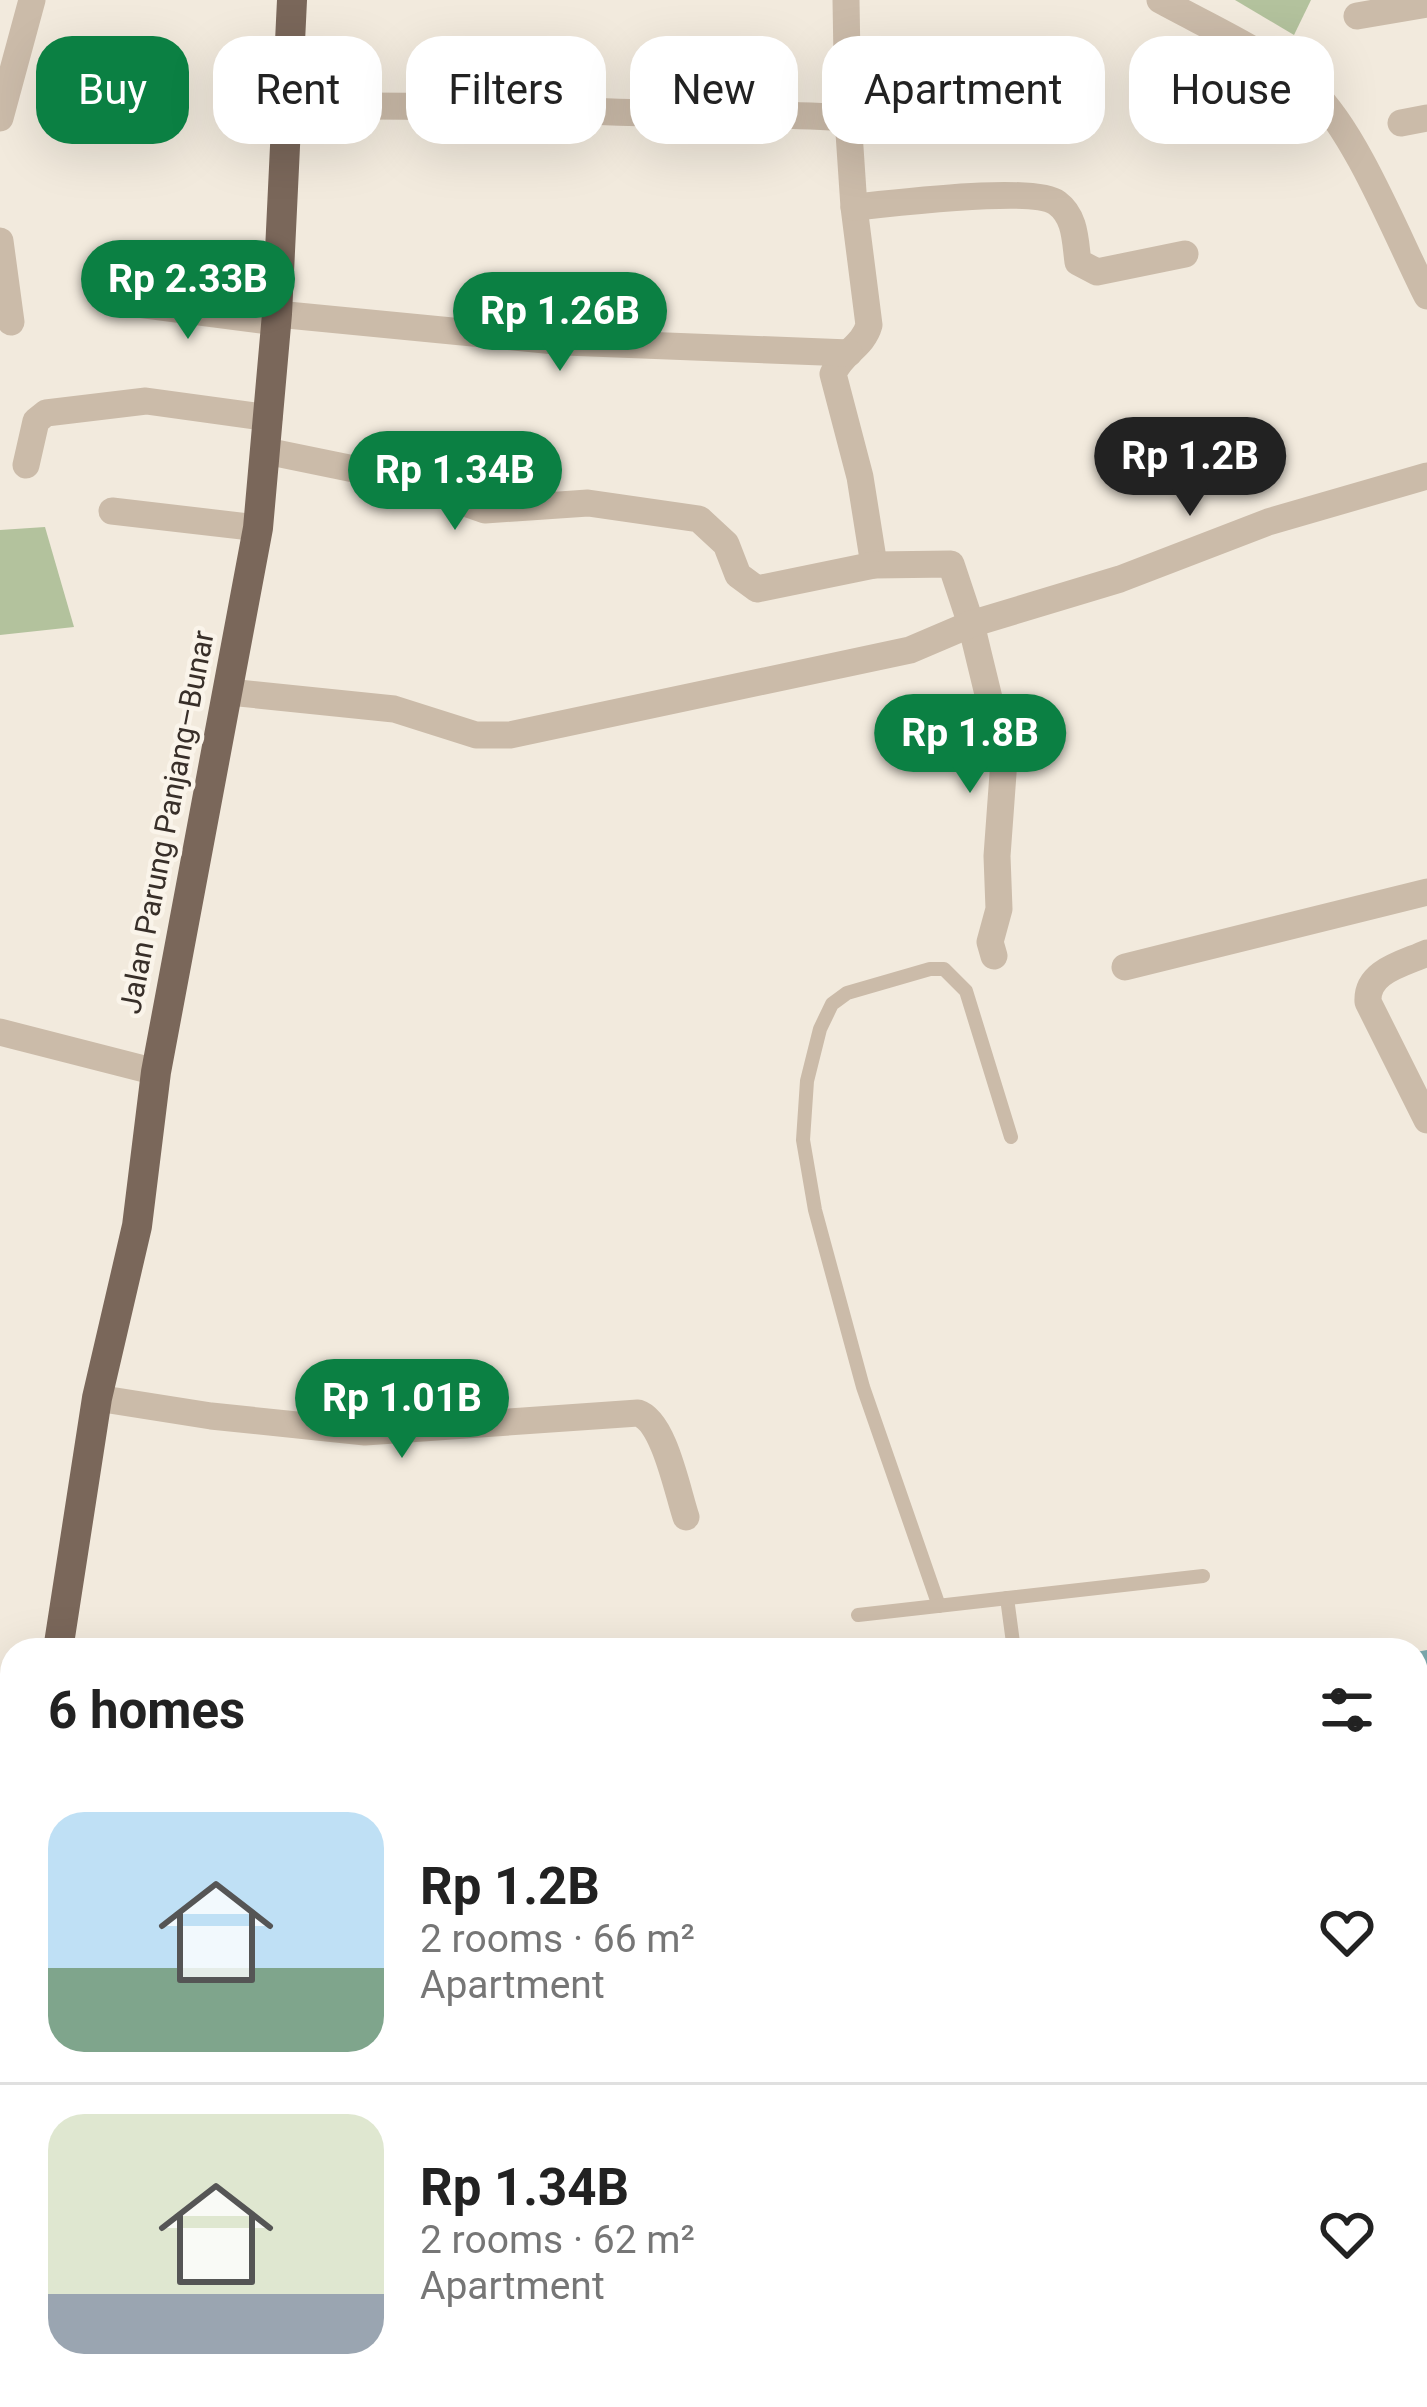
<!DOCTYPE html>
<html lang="en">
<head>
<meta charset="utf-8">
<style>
  body { margin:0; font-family:Roboto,sans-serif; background:#f6f6f6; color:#222; height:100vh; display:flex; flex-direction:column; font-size:45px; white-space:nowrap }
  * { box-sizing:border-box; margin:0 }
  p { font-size:39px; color:#767676 }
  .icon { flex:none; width:66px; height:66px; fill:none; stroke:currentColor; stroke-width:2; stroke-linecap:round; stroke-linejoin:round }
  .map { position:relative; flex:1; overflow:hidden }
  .details { position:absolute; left:0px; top:1638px; width:1428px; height:771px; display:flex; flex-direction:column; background:#fff; border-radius:36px 36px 0 0; box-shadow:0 12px 48px #0002 }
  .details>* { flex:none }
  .guide { position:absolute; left:36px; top:36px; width:1356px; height:108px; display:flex; gap:24px }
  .price { position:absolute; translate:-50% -102px; padding:0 27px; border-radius:42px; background:#0b8043; color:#fff; font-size:39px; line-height:78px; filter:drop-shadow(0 3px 6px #0008) }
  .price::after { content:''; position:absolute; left:50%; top:72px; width:36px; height:27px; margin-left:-18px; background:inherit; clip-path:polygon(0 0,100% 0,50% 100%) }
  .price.selected { background:#222; color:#fff }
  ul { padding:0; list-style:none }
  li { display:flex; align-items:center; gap:36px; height:300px; padding:0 48px }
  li+li { border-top:3px solid #e0e0e0 }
  li span { display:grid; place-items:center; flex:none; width:336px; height:240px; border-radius:36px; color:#555 }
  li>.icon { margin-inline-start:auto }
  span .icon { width:144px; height:144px; fill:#fffc; stroke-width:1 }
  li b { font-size:51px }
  h2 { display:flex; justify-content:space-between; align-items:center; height:144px; padding:0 48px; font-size:51px }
  .tag { padding:0 42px; border-radius:36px; background:#fff; box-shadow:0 12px 48px #0002; font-size:42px; line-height:108px }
  .tag.selected { background:#0b8043; color:#fff }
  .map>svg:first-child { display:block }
  .green { fill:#b3c29d }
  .water { fill:#7caaaf }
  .building { fill:#c56f48; filter:url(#shadow) }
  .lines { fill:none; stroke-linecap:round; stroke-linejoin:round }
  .lane { stroke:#cbbba9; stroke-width:14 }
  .street { stroke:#cbbba9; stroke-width:27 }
  .primary { stroke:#7a675a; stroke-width:30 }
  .labels { text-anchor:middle; stroke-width:9; stroke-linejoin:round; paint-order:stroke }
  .street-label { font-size:30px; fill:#382f29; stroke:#faf4ea }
</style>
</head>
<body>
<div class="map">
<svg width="1427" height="2407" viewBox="0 0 1427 2407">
  <defs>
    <filter id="shadow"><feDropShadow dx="10" dy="6" stdDeviation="3" flood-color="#0004"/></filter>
  </defs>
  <rect width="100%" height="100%" fill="#f2eadd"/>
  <g class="green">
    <path d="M1235 0H1311L1294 35Z"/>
    <path d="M45 527 74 627 0 635V530Z"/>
  </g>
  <path class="water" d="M1427 1650V1931L1416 1932V1652Z"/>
  <g class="building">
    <path d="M645 2397H701L702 2407H615L614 2401Z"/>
    <path d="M706 2397H1198L1199 2407H708Z"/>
    <path d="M1206 2397H1237L1238 2400 1206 2404Z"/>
  </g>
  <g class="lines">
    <g class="lane">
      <path d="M1007 1598 1014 1650"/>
      <path d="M939 1606 863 1387 815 1210 803 1140 807 1081 820 1029 832 1004 847 993 930 969H944L966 991 1011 1137"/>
      <path d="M858 1615 1203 1576"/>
      <path d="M1416 2035 1427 2029"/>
      <path d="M403 2397 404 2407"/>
    </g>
    <g class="street">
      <path d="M1160 0C1211 28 1269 53 1313 92 1356 132 1399 241 1427 296"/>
      <path d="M1357 16 1427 4"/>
      <path d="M289 107C408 104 527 109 646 113 714 115 780 113 848 118L846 0"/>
      <path d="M0 118 32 0"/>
      <path d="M848 118 854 207 869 325C863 347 841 353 833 374L860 477 874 565"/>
      <path d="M1401 123 1427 118"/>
      <path d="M854 207C890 204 1033 185 1057 203 1076 217 1075 241 1078 262L1097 272 1185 254"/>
      <path d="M0 241 11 322"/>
      <path d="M107 300 277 322"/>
      <path d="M277 314 565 342 849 353"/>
      <path d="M266 451 388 476 485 510 588 503 699 519 726 544 738 575 757 589 874 565 951 564 971 624 1004 760 997 856 999 909 990 942 994 956"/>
      <path d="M26 465 36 421 46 413 146 401 269 418"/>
      <path d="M112 511 258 528"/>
      <path d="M229 692 394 709 476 735H510L910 650 971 624 1120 579 1268 522 1427 476"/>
      <path d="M1427 953C1403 964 1366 971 1368 1002L1427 1120"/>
      <path d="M1125 967 1427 892"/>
      <path d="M0 1032 156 1072"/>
      <path d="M97 1398 211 1416 365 1432 638 1413C664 1421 677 1490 686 1517"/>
    </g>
    <g class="primary">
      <path d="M58 1650 97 1398 137 1226 156 1072 258 528 277 314 292 0"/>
      <path d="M0 1986 12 1913"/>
    </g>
  </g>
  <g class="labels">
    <g class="street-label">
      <text transform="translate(167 822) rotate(-79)" y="10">Jalan Parung Panjang–Bunar</text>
    </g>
  </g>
</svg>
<b class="price" style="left:188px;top:342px">Rp 2.33B</b>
<b class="price" style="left:560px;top:374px">Rp 1.26B</b>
<b class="price selected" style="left:1190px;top:519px">Rp 1.2B</b>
<b class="price" style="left:455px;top:533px">Rp 1.34B</b>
<b class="price" style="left:970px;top:796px">Rp 1.8B</b>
<b class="price" style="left:402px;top:1461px">Rp 1.01B</b>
<div class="guide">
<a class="tag selected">Buy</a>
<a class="tag">Rent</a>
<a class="tag">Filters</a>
<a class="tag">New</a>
<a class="tag">Apartment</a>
<a class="tag">House</a>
</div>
<section class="details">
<h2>6 homes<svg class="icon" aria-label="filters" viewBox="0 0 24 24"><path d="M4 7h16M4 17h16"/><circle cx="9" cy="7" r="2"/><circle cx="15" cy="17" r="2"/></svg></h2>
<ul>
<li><span style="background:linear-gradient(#bfe0f5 65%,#7fa58c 0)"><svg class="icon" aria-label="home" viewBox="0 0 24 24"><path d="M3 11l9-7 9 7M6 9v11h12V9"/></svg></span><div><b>Rp 1.2B</b><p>2 rooms · 66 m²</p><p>Apartment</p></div><svg class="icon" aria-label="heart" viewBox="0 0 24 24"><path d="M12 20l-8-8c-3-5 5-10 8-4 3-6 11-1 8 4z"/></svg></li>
<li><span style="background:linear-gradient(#dfe7d0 75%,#9aa5b1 0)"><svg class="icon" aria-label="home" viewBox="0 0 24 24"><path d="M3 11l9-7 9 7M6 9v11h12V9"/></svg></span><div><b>Rp 1.34B</b><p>2 rooms · 62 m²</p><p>Apartment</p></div><svg class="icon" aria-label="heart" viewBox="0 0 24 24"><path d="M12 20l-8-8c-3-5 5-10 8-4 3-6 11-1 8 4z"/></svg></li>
</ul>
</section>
</div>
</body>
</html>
